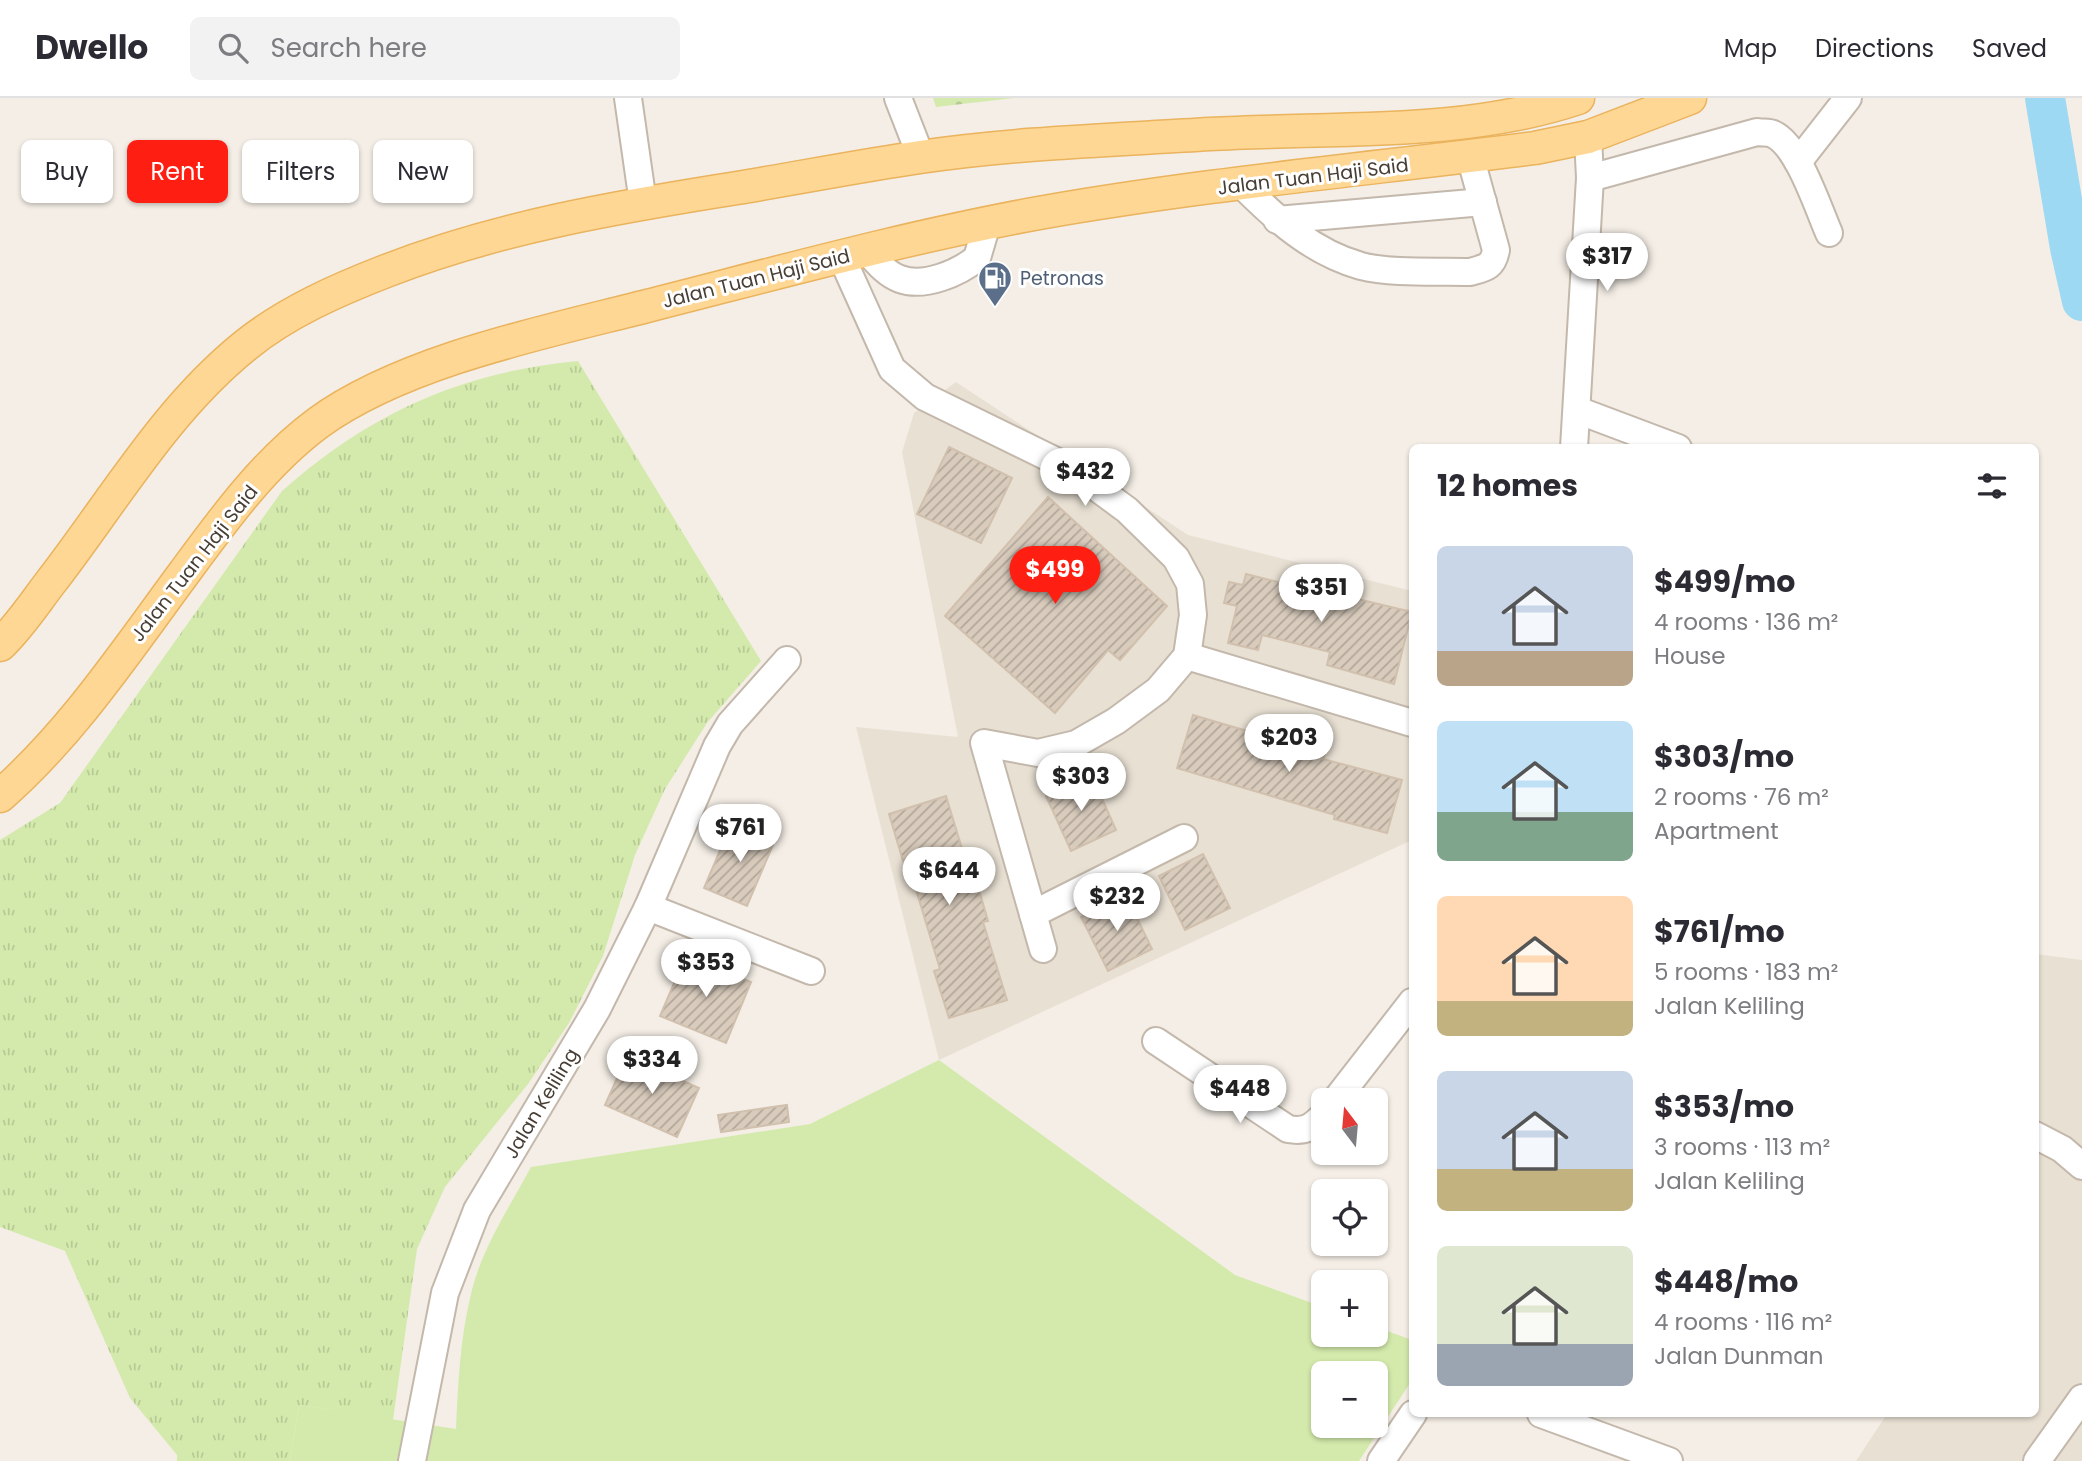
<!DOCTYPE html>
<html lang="en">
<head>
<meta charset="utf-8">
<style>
  body { margin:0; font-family:Poppins,sans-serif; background:#f2f2f3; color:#2b2b33; height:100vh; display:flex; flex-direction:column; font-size:26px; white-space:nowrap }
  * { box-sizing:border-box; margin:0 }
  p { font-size:23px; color:#7c7c81 }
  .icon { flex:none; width:38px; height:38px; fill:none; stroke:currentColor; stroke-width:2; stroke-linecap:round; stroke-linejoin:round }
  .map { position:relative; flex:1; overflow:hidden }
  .side { position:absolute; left:1409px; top:346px; width:630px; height:973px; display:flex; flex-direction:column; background:#fff; border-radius:10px; box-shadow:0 2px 5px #0004 }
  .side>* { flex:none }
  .top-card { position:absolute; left:21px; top:42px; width:665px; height:63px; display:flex; gap:14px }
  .needle { width:46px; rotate:344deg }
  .fabs { position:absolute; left:1311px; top:990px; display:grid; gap:14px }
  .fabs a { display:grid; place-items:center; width:77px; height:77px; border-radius:10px; background:#fff; box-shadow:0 2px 5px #0004; font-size:35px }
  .price { position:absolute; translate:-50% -60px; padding:0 16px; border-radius:24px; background:#fff; color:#222; font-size:23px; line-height:46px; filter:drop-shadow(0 2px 4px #0008) }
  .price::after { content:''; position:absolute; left:50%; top:42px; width:21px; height:16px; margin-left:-10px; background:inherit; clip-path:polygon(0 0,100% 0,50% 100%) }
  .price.active { background:#ff1f12; color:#fff }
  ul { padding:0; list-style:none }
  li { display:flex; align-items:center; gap:21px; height:175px; padding:0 28px }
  li span { display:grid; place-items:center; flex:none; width:196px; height:140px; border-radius:10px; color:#555 }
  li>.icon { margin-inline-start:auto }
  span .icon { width:84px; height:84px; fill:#fffc; stroke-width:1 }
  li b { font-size:30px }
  h2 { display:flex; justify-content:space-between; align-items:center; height:84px; padding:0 28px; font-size:30px }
  .pill { padding:0 24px; border-radius:10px; background:#fff; box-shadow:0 2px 5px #0004; font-size:24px; line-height:63px }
  .pill.active { background:#ff1f12; color:#fff }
  header { display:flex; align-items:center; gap:42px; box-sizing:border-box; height:98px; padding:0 35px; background:#fff; border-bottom:2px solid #e1e1e2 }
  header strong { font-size:33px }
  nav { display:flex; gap:38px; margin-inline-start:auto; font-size:24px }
  .search { width:490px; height:63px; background:#f2f2f3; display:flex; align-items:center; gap:18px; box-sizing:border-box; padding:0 24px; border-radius:10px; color:#7c7c81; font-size:26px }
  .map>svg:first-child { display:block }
  .residential { fill:#e8e0d3 }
  .grass { fill:url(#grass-tufts) }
  .cemetery { fill:url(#cemetery-stones) }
  .park { fill:#d4eaac; fill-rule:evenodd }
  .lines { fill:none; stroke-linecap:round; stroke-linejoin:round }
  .river { stroke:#9ed9f4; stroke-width:40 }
  .building { fill:url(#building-hatch); stroke:#d1c0ad; stroke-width:2 }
  .minor-casing { stroke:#c3b8ab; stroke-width:30 }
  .major-casing { stroke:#eab35d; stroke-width:35 }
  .minor { stroke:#fff; stroke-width:26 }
  .major { stroke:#ffd794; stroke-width:32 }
  .labels { text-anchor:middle; stroke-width:6; stroke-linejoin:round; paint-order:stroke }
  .street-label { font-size:19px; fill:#473e35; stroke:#fff }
  .service-label { font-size:19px; fill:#4e5e75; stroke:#fff; text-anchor:start }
</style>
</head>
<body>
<header>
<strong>Dwello</strong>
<div class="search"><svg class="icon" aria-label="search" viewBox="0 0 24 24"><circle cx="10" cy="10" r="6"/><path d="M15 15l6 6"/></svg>Search here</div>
<nav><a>Map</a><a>Directions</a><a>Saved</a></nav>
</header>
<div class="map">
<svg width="2082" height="1363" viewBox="0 0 2082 1363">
  <defs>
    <pattern id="grass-tufts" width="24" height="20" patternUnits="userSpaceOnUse" patternTransform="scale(1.75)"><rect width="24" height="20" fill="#d4eaac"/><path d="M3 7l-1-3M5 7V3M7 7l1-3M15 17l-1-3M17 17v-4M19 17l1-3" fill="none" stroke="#b7ca95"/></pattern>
    <pattern id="cemetery-stones" width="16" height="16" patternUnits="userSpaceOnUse" patternTransform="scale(1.75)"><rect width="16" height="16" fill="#d4eaac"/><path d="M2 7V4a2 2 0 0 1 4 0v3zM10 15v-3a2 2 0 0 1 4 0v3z" fill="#b7ca95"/></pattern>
    <pattern id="building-hatch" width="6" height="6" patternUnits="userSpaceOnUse" patternTransform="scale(1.75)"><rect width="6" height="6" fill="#d9ccbd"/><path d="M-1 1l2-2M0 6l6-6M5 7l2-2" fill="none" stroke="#b2a79a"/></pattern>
  </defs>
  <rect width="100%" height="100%" fill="#f4eee6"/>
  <g class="residential">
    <path d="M956 284 1188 437 1412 493V742L939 962 856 629 958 639 902 354 914 315Z"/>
    <path d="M2035 856 2082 862V1363H1856L1887 1316H2035Z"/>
  </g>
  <path class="grass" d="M578 263 761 563 707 625 665 691 635 757 603 858 569 925 528 986 445 1089 417 1151 393 1322 299 1307 290 1363H177V1357L130 1300 65 1153 0 1129V742L60 705 282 393C370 315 461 274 578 263Z"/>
  <path class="cemetery" d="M933 0H1014L936 9Z"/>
  <path class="park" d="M939 962 1235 1177 1323 1209V1237H1376V1229L1412 1242V1282L1359 1363H290L299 1307 456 1331C458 1286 460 1241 471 1196 481 1152 509 1110 531 1069L810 1026ZM1323 1276H1376V1328H1323Z"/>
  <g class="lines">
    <path class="river" d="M2045 0 2070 150 2082 203"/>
  </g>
  <g class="building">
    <path d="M949 349 1012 380 981 445 917 416Z"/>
    <path d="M1048 399 1167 508 1120 562 1108 552 1055 615 945 518Z"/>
    <path d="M1246 476 1294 488 1296 481 1325 488 1324 493 1412 514 1394 586 1327 567 1330 554 1262 537 1258 552 1228 545 1237 508 1224 505 1229 484 1243 487Z"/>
    <path d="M1193 617 1325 656 1323 661 1402 682 1387 735 1334 721 1335 717 1177 670Z"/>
    <path d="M1092 678 1116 732 1071 753 1046 698Z"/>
    <path d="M946 698 970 777 974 775 988 823 983 824 1007 902 949 920 934 873 940 871 907 762 903 763 889 716Z"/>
    <path d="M732 724 775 742 747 808 704 790Z"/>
    <path d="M1203 756 1230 810 1185 832 1159 778Z"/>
    <path d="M1126 797 1152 851 1108 873 1081 819Z"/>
    <path d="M686 857 751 884 726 945 660 918Z"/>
    <path d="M627 958 699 990 677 1039 605 1007Z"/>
    <path d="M787 1007 789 1024 721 1034 718 1017Z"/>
  </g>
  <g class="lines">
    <g class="minor-casing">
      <g id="minor">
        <path d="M628 0 643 105"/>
        <path d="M898 0 921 59"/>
        <path d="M1798 64 1848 0"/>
        <path d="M1590 80 1757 34C1762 35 1769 34 1773 36 1798 47 1818 110 1829 135"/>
        <path d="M1242 87C1277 122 1312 154 1361 168 1392 176 1437 173 1470 174 1485 170 1493 169 1496 152L1470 58"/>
        <path d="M1277 122 1483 104"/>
        <path d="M866 152C876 163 886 176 900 181 924 190 959 175 977 160L987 126"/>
        <path d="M841 158 892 271 925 299 1070 370 1127 412 1176 460 1190 486 1193 517 1187 558 1158 592 1116 623 1076 646 1038 655 984 645 1043 851"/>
        <path d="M1577 312 1678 350"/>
        <path d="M1574 350 1590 80 1588 39"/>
        <path d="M1187 558 1412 625"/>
        <path d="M648 809 811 873"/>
        <path d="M1033 816 1184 740"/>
        <path d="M1156 943 1288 1031C1305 1034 1311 1030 1323 1018"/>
        <path d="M1335 1003 1412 904"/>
        <path d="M2035 1037 2062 1051 2082 1068"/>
        <path d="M1541 1316 1669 1363"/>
        <path d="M412 1363 445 1195 477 1112 597 911 648 809 717 648 730 626 787 562"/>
        <path d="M1381 1363 1413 1316"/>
        <path d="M2037 1363 2082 1300"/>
      </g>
    </g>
    <g class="major-casing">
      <g id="major">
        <path d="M0 547C19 529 34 506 50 485 113 404 165 312 246 247 287 214 337 192 386 173 499 129 617 109 737 90 798 80 859 68 920 59 1015 45 1114 42 1210 36 1331 29 1462 39 1578 0"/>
        <path d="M0 698C72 635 127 552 184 475 223 422 264 365 318 325 403 263 545 234 647 208 777 175 907 139 1039 115 1203 86 1370 71 1535 50L1588 39 1690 0"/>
      </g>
    </g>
    <use href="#minor" class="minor"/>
    <use href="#major" class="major"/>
  </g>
  <defs>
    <g id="fuel-pin" transform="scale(1.75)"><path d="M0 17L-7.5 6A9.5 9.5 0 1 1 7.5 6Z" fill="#5c6f8a" stroke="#fff"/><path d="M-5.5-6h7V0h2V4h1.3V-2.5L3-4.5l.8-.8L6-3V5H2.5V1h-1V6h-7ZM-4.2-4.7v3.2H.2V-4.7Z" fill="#fff"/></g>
  </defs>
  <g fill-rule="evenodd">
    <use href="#fuel-pin" x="995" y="180"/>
  </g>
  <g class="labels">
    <g class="street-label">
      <text transform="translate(1313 78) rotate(-7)" y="7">Jalan Tuan Haji Said</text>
      <text transform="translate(756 180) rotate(-14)" y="7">Jalan Tuan Haji Said</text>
      <text transform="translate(194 465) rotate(-52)" y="7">Jalan Tuan Haji Said</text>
      <text transform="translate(541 1005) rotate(-59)" y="7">Jalan Keliling</text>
    </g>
    <g class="service-label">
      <text x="1020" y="187">Petronas</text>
    </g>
  </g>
</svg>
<div class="fabs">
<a><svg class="needle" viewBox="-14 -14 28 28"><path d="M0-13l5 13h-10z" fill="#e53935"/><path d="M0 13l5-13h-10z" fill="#7c7c81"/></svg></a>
<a><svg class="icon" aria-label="locate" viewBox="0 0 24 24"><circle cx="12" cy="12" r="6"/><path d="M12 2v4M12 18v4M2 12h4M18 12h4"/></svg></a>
<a>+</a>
<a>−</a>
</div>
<b class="price" style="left:1607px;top:195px">$317</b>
<b class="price" style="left:1085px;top:410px">$432</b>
<b class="price active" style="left:1055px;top:508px">$499</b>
<b class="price" style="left:1321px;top:526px">$351</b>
<b class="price" style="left:1289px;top:676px">$203</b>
<b class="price" style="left:1081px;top:715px">$303</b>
<b class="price" style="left:740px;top:766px">$761</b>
<b class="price" style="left:949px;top:809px">$644</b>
<b class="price" style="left:1117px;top:835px">$232</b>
<b class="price" style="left:706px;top:901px">$353</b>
<b class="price" style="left:652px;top:998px">$334</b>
<b class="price" style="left:1240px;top:1027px">$448</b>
<div class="top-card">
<a class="pill">Buy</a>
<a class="pill active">Rent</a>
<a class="pill">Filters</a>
<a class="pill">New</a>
</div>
<section class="side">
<h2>12 homes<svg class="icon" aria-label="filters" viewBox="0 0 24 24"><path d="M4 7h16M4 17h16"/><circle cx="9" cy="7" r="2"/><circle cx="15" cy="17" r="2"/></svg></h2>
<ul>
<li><span style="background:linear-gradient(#c9d6e8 75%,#b9a48a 0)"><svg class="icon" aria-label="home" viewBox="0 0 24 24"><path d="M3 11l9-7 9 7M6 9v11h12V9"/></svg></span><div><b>$499/mo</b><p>4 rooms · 136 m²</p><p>House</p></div></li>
<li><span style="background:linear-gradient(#bfe0f5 65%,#7fa58c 0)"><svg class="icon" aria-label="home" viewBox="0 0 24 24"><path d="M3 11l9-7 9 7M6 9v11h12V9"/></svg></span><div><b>$303/mo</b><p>2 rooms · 76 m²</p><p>Apartment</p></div></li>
<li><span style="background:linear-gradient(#ffd9b3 75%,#c2b280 0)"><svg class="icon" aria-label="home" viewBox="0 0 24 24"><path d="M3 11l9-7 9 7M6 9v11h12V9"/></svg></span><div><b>$761/mo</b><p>5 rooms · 183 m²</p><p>Jalan Keliling</p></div></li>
<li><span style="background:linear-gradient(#c9d6e8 70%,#c2b280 0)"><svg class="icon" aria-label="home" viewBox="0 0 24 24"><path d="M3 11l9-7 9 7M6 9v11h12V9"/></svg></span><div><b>$353/mo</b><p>3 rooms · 113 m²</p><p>Jalan Keliling</p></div></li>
<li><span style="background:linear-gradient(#dfe7d0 70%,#9aa5b1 0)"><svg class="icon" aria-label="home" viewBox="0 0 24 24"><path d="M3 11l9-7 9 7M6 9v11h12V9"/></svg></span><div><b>$448/mo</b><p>4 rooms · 116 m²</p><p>Jalan Dunman</p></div></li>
</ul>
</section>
</div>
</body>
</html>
